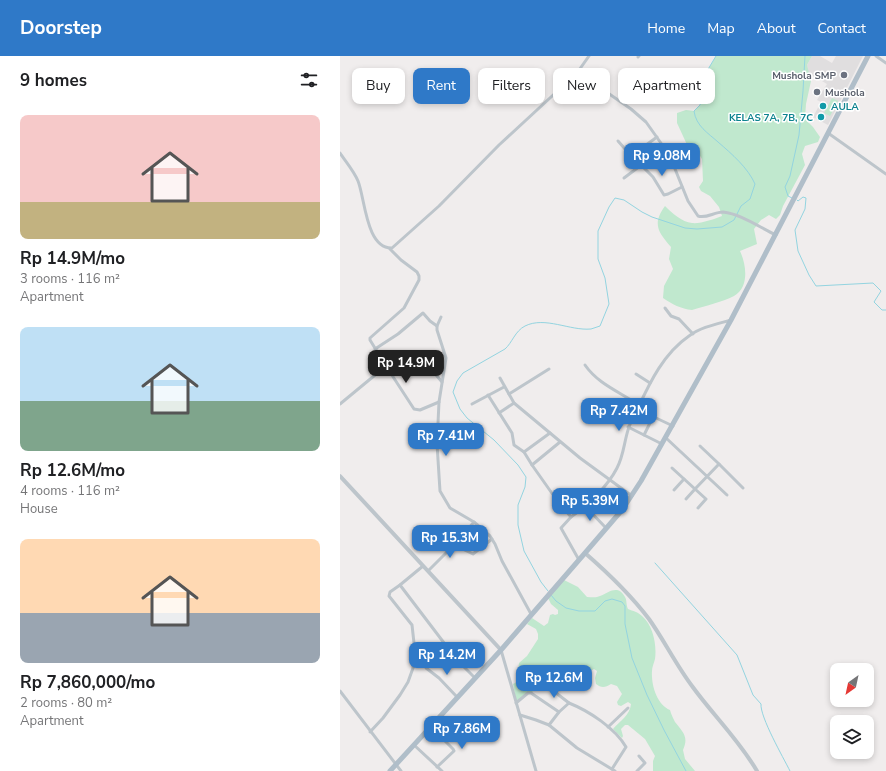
<!DOCTYPE html>
<html lang="en">
<head>
<meta charset="utf-8">
<style>
  body { margin:0; font-family:"Nunito Sans",sans-serif; background:#f2f2f2; color:#202124; height:100vh; display:flex; flex-direction:column; font-size:15px; white-space:nowrap }
  * { box-sizing:border-box; margin:0 }
  p { font-size:13px; color:#757577 }
  .icon { flex:none; width:22px; height:22px; fill:none; stroke:currentColor; stroke-width:2; stroke-linecap:round; stroke-linejoin:round }
  .map { position:relative; flex:1; overflow:hidden }
  .details { display:flex; flex-direction:column; background:#fff; width:340px }
  .details>* { flex:none }
  .top-card { position:absolute; left:12px; top:12px; width:380px; height:36px; display:flex; gap:8px }
  .needle { width:26px; rotate:213deg }
  .buttons { position:absolute; left:490px; top:607px; display:grid; gap:8px }
  .buttons a { display:grid; place-items:center; width:44px; height:44px; border-radius:8px; background:#fff; box-shadow:0 2px 6px #0003; font-size:20px }
  .price { position:absolute; translate:-50% -34px; padding:0 9px; border-radius:8px; background:#2f79c8; color:#fff; font-size:13px; line-height:26px; filter:drop-shadow(0 1px 2px #0008) }
  .price::after { content:''; position:absolute; left:50%; top:24px; width:12px; height:9px; margin-left:-6px; background:inherit; clip-path:polygon(0 0,100% 0,50% 100%) }
  .price.on { background:#222; color:#fff }
  ul { padding:0; list-style:none }
  li { display:grid; align-content:center; gap:8px; height:212px; padding:0 20px }
  li span { display:grid; place-items:center; height:124px; border-radius:8px; color:#555 }
  li>.icon { margin-inline-start:auto }
  span .icon { width:72px; height:72px; fill:#fffc; stroke-width:1 }
  li b { font-size:17px }
  h2 { display:flex; justify-content:space-between; align-items:center; height:48px; padding:0 20px; font-size:17px }
  .pill { padding:0 14px; border-radius:8px; background:#fff; box-shadow:0 2px 6px #0003; font-size:14px; line-height:36px }
  .pill.on { background:#2f79c8; color:#fff }
  header { display:flex; align-items:center; gap:24px; box-sizing:border-box; height:56px; padding:0 20px; background:#2f79c8; color:#fff }
  header strong { font-size:19px }
  nav { display:flex; gap:22px; margin-inline-start:auto; font-size:14px }
  main { display:flex; flex:1; min-height:0 }
  .map>svg:first-child { display:block }
  .education { fill:#e0dedf }
  .green { fill:#c0e8ce }
  .lines { fill:none; stroke-linecap:round; stroke-linejoin:round }
  .stream { stroke:#93d4e0; stroke-width:1 }
  .minor { stroke:#bdc5cb; stroke-width:3 }
  .tertiary { stroke:#bdc5cb; stroke-width:4 }
  .primary { stroke:#b0bec9; stroke-width:5 }
  .worship-dot { fill:#6b7280; stroke:#fff; stroke-width:1.5 }
  .culture-dot { fill:#0f9aa8; stroke:#fff; stroke-width:1.5 }
  .labels { text-anchor:middle; stroke-width:3; stroke-linejoin:round; paint-order:stroke }
  .worship-label { font-size:10px; font-weight:bold; fill:#5b616d; stroke:#fff; text-anchor:end }
  .culture-label { font-size:10px; font-weight:bold; fill:#0d838f; stroke:#fff; text-anchor:start }
</style>
</head>
<body>
<header>
<strong>Doorstep</strong>
<nav><a>Home</a><a>Map</a><a>About</a><a>Contact</a></nav>
</header>
<main>
<section class="details">
<h2>9 homes<svg class="icon" aria-label="filters" viewBox="0 0 24 24"><path d="M4 7h16M4 17h16"/><circle cx="9" cy="7" r="2"/><circle cx="15" cy="17" r="2"/></svg></h2>
<ul>
<li><span style="background:linear-gradient(#f6c9c9 70%,#c2b280 0)"><svg class="icon" aria-label="home" viewBox="0 0 24 24"><path d="M3 11l9-7 9 7M6 9v11h12V9"/></svg></span><div><b>Rp 14.9M/mo</b><p>3 rooms · 116 m²</p><p>Apartment</p></div></li>
<li><span style="background:linear-gradient(#bfe0f5 60%,#7fa58c 0)"><svg class="icon" aria-label="home" viewBox="0 0 24 24"><path d="M3 11l9-7 9 7M6 9v11h12V9"/></svg></span><div><b>Rp 12.6M/mo</b><p>4 rooms · 116 m²</p><p>House</p></div></li>
<li><span style="background:linear-gradient(#ffd9b3 60%,#9aa5b1 0)"><svg class="icon" aria-label="home" viewBox="0 0 24 24"><path d="M3 11l9-7 9 7M6 9v11h12V9"/></svg></span><div><b>Rp 7,860,000/mo</b><p>2 rooms · 80 m²</p><p>Apartment</p></div></li>
</ul>
</section>
<div class="map">
<svg width="546" height="715" viewBox="0 0 546 715">
  <rect width="100%" height="100%" fill="#f0eded"/>
  <path class="education" d="M472 0H480L492 7 496 0H523L488 69 473 61 481 46 477 44 487 28 468 17 467 9Z"/>
  <g class="green">
    <path d="M376 0H472L467 9 471 25 466 48 465 63 473 71 480 81 478 86 465 90 462 98 465 109 443 150 440 159 436 163 429 159 421 164 414 173 417 188 400 195C406 208 410 231 394 240 382 246 365 250 352 254 341 253 332 248 323 242L324 230 333 213 329 203 331 191C318 176 312 168 325 150 332 157 342 166 352 167 360 168 375 163 382 160L379 151 370 140 361 135 359 131 363 125 362 103 357 95 349 93 337 67V57L346 54 354 55 360 49 367 15Z"/>
    <path d="M492 42 498 45 490 60 484 57Z"/>
    <path d="M222 523 238 531 247 541C252 541 256 542 260 540 269 536 278 528 285 541 287 544 286 549 288 553 293 555 298 556 302 560 313 569 317 589 315 603 314 607 312 611 312 615 311 629 317 649 330 654 331 658 333 662 335 666 343 676 349 681 343 694L345 703 355 715H313V705L315 700 305 683 288 669H285L281 673 283 680 282 682 273 673C280 665 290 659 291 648L288 646 281 650 278 649 277 646 282 638 277 630 271 628C265 632 261 632 256 628L255 622 257 615 254 613 240 620 239 627 233 630 226 624 219 623 210 618 200 623 197 633 176 645 173 628 189 620 193 617V612L189 609 178 614 179 607 187 600 198 583V578L196 573 187 568 192 562 204 570 208 567 210 559 213 558 215 559 218 558V554L211 548 207 540Z"/>
  </g>
  <g class="lines">
    <g class="stream">
      <path d="M452 142 448 140 445 131 450 120 459 79 463 35 465 0"/>
      <path d="M457 144 458 145 463 141 466 142 465 153 455 174 458 195 469 219 476 230 533 227 541 235 534 246 542 254H546"/>
      <path d="M315 507 397 599 413 639 421 648C420 661 443 701 450 715"/>
      <path d="M208 535 201 526 184 495 178 469V449L185 431 186 421 178 409 154 384 127 362 120 353 113 336 117 325 123 317 165 293C172 287 175 275 185 270 205 260 230 275 251 273 254 272 257 271 260 270L269 248 265 222 258 203V175L269 151 275 142 284 144 302 156 312 161 345 172 357 173 382 171 394 164 401 150 410 143 415 128C408 112 392 98 378 86 368 77 356 70 354 55L360 49 367 15 376 0"/>
      <path d="M211 539 216 545 226 552 239 555H255L265 545 272 543 282 546 285 550V568L292 602 307 639 324 674 346 715"/>
    </g>
    <g class="minor">
      <path d="M536 0 546 7"/>
      <path d="M298 1 299 0"/>
      <path d="M237 17 249 0"/>
      <path d="M488 77 546 118"/>
      <path d="M278 85 300 110"/>
      <path d="M0 97C6 106 14 115 18 125 25 142 26 193 52 192L99 150 159 89 237 17H239L291 53 306 66 323 90 333 108 348 145 358 160C366 163 374 156 383 156 401 158 419 171 436 179"/>
      <path d="M291 100 317 81"/>
      <path d="M302 110 313 121 324 139 328 138 342 131"/>
      <path d="M284 122 300 110H302L326 97"/>
      <path d="M325 252 331 260 339 263 353 278"/>
      <path d="M101 261 97 270V274L106 302 99 346 97 388 100 435 110 452 134 466 150 480 155 488 162 505 191 558"/>
      <path d="M35 293 58 278 83 257 90 265 97 270"/>
      <path d="M245 309C258 328 280 336 299 349"/>
      <path d="M46 310 74 353 80 354 99 346"/>
      <path d="M50 316 68 303 75 296H77L102 326"/>
      <path d="M296 318 310 327"/>
      <path d="M160 322 174 347 240 402 292 440"/>
      <path d="M169 338 209 313"/>
      <path d="M148 339 172 377 174 389 184 396 192 409"/>
      <path d="M0 348 46 310 30 284V282L64 252 79 224V220L77 216 61 204 50 193"/>
      <path d="M132 348 164 331"/>
      <path d="M297 353 333 370"/>
      <path d="M159 357 174 347"/>
      <path d="M288 371 322 388"/>
      <path d="M304 379 313 361"/>
      <path d="M326 382 387 439"/>
      <path d="M220 386 192 409 216 443 231 461C248 449 268 430 277 412 284 399 284 385 289 371 291 364 294 358 298 352 310 326 324 297 349 280 361 271 377 268 391 264"/>
      <path d="M360 390 379 408"/>
      <path d="M184 396 210 377"/>
      <path d="M332 412 355 433 346 443"/>
      <path d="M334 434 344 423"/>
      <path d="M245 450 266 472"/>
      <path d="M358 452 366 443 355 433 379 408 403 432"/>
      <path d="M231 461 221 472 239 504"/>
      <path d="M114 489 134 466"/>
      <path d="M83 510 60 529 117 604 135 622"/>
      <path d="M88 515 114 489 133 498 152 483"/>
      <path d="M161 594 196 715"/>
      <path d="M86 612 99 622 117 641"/>
      <path d="M202 626 229 647"/>
      <path d="M0 635 61 715"/>
      <path d="M176 647 188 637H191L219 656"/>
      <path d="M180 659 196 664 209 669 237 692 275 715"/>
      <path d="M209 669 219 656 229 647C249 655 275 672 286 691L272 713"/>
      <path d="M268 671 288 652"/>
      <path d="M30 676 43 662 60 639 68 626 73 612 74 587 72 569 49 540 50 536 60 529"/>
      <path d="M74 689 102 715"/>
      <path d="M97 711 114 695 113 693 97 677"/>
      <path d="M297 715 305 707 299 700"/>
    </g>
    <g class="tertiary">
      <path d="M0 420 161 594"/>
      <path d="M245 497C268 517 290 538 309 563 324 584 336 609 352 630 373 659 399 684 417 715"/>
    </g>
    <path class="primary" d="M50 715 161 594 245 497 282 454 301 425 391 264 528 0"/>
  </g>
  <g class="worship-dot">
    <circle cx="504" cy="19" r="4"/>
    <circle cx="477" cy="36" r="4"/>
  </g>
  <g class="culture-dot">
    <circle cx="483" cy="50" r="4"/>
    <circle cx="481" cy="61" r="4"/>
  </g>
  <g class="labels">
    <g class="worship-label">
      <text x="496" y="23">Mushola SMP</text>
      <text x="485" y="40" text-anchor="start">Mushola</text>
    </g>
    <g class="culture-label">
      <text x="491" y="54">AULA</text>
      <text x="473" y="65" text-anchor="end">KELAS 7A, 7B, 7C</text>
    </g>
  </g>
</svg>
<div class="buttons">
<a><svg class="needle" viewBox="-14 -14 28 28"><path d="M0-13l5 13h-10z" fill="#e53935"/><path d="M0 13l5-13h-10z" fill="#757577"/></svg></a>
<a><svg class="icon" aria-label="layers" viewBox="0 0 24 24"><path d="M12 4l9 5-9 5-9-5zM3 14l9 5 9-5"/></svg></a>
</div>
<b class="price" style="left:322px;top:121px">Rp 9.08M</b>
<b class="price on" style="left:66px;top:328px">Rp 14.9M</b>
<b class="price" style="left:279px;top:376px">Rp 7.42M</b>
<b class="price" style="left:106px;top:401px">Rp 7.41M</b>
<b class="price" style="left:250px;top:466px">Rp 5.39M</b>
<b class="price" style="left:110px;top:503px">Rp 15.3M</b>
<b class="price" style="left:107px;top:620px">Rp 14.2M</b>
<b class="price" style="left:214px;top:643px">Rp 12.6M</b>
<b class="price" style="left:122px;top:694px">Rp 7.86M</b>
<div class="top-card">
<a class="pill">Buy</a>
<a class="pill on">Rent</a>
<a class="pill">Filters</a>
<a class="pill">New</a>
<a class="pill">Apartment</a>
</div>
</div>
</main>
</body>
</html>
